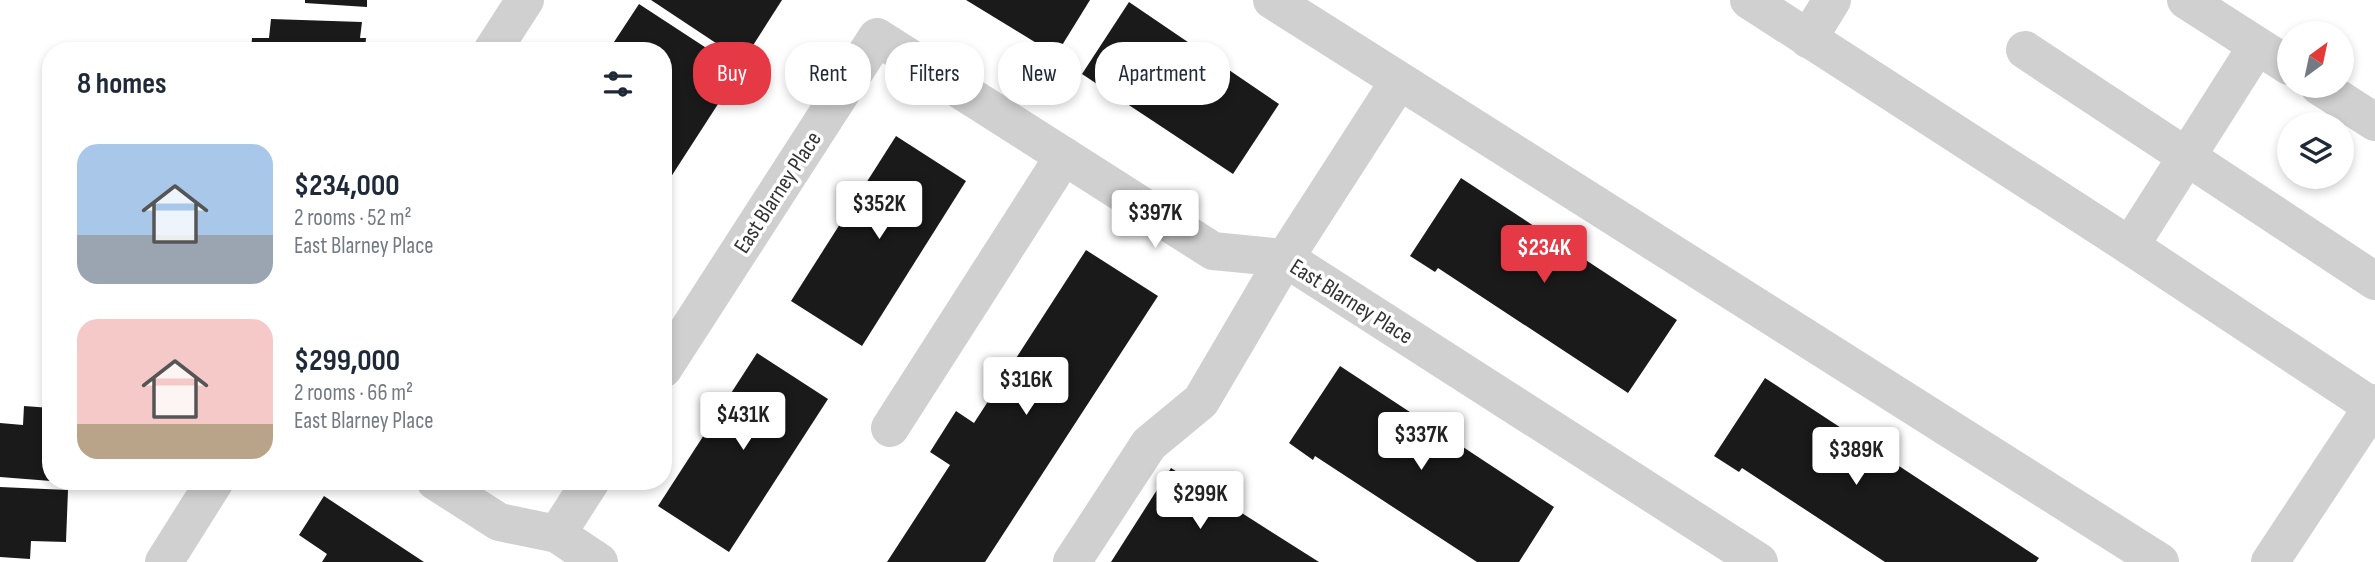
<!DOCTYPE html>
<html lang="en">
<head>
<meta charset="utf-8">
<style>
  body { margin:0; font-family:"Sofia Sans Condensed",sans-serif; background:#f2f2f3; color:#1f2937; height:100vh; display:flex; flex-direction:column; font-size:26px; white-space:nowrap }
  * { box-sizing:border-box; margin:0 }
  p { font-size:23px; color:#747a83 }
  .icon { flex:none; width:38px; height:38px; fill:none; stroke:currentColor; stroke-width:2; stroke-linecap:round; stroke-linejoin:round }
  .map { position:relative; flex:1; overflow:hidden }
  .details { position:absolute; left:42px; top:42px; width:630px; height:448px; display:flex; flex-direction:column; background:#fff; border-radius:28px; box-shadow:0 4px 10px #0003 }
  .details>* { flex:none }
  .hud { position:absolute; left:693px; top:42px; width:665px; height:63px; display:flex; gap:14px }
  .needle { width:46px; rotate:33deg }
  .tools { position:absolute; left:2277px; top:21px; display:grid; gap:14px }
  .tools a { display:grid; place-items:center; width:77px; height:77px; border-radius:50%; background:#fff; box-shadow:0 4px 10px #0003; font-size:35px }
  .price { position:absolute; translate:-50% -60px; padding:0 16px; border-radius:7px; background:#fff; color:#222; font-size:23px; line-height:46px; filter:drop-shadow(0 2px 4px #0008) }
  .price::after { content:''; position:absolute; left:50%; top:42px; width:21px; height:16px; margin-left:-10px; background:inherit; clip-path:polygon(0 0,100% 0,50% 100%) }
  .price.current { background:#e63946; color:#fff }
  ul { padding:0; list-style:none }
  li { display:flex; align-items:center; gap:21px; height:175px; padding:0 35px }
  li span { display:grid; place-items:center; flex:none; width:196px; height:140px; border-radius:21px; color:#555 }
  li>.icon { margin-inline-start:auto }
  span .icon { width:84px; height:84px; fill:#fffc; stroke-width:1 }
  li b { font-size:30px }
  h2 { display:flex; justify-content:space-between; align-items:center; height:84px; padding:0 35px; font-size:30px }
  .tag { padding:0 24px; border-radius:28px; background:#fff; box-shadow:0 4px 10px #0003; font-size:24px; line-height:63px }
  .tag.current { background:#e63946; color:#fff }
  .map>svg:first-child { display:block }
  .building { fill:#1a1a1a }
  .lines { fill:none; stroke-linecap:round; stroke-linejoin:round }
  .minor { stroke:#d0d0d0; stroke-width:38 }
  .labels { text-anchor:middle; stroke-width:7; stroke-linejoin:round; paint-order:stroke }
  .street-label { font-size:23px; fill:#333; stroke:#fff }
</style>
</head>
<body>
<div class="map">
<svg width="2375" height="562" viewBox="0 0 2375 562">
  <rect width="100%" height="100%" fill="#fff"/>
  <g class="building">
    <path d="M305 0H367V7L305 3Z"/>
    <path d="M651 0H782L743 61Z"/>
    <path d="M966 0H1090L1056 55Z"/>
    <path d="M1129 2 1279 104 1233 174 1082 74Z"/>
    <path d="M639 4 740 70 667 183 663 181V51H627L614 42Z"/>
    <path d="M271 19 362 22 360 38H366L365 51H251L252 38H269Z"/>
    <path d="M896 136 966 181 862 346 791 301Z"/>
    <path d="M1461 178 1677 320 1628 393 1438 268 1435 272 1410 256Z"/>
    <path d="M1086 250 1158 296 985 562H887L950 465 930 452 956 411 974 423Z"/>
    <path d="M46 346 51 347V399H42Z"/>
    <path d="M757 353 828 399 729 552 658 506Z"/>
    <path d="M1340 366 1554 507 1519 562H1477L1315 456 1313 460 1289 443Z"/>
    <path d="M1765 378 2039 558 2036 562H1885L1742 468 1739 472 1714 456Z"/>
    <path d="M24 406 51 408V481L0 477V423L23 425Z"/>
    <path d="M1171 468 1319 562H1111Z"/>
    <path d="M0 487 68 490 66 542 31 541 30 559 0 557Z"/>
    <path d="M324 496 424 562H322L327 554 299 535Z"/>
  </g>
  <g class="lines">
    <g class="minor">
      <path d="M1272 0 2160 562"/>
      <path d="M1749 0 2130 246 2373 407"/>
      <path d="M2186 0 2289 66"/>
      <path d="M1808 39 1832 0"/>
      <path d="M2025 50 2375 281"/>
      <path d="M492 51 525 0"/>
      <path d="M2319 86 2375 122"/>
      <path d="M2130 246 2257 46"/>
      <path d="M663 369 877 37 1213 251 1285 258 1759 562"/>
      <path d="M890 428 1064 156"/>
      <path d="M435 481 499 522 557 534 599 562"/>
      <path d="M557 534 591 481"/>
      <path d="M164 562 215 481"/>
      <path d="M1072 562 1149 444 1201 401 1285 258 1399 81"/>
      <path d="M2270 562 2375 403"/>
    </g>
  </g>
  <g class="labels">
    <g class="street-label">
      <text transform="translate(777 192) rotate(-57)" y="8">East Blarney Place</text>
      <text transform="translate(1352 301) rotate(32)" y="8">East Blarney Place</text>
    </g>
  </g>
</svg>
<div class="tools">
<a><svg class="needle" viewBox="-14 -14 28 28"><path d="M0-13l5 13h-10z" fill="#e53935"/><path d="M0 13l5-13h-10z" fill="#747a83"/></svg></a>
<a><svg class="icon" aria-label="layers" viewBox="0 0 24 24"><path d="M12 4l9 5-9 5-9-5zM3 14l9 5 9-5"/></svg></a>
</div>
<b class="price" style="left:879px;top:241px">$352K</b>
<b class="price" style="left:1155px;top:250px">$397K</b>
<b class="price current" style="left:1544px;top:285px">$234K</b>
<b class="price" style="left:1026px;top:417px">$316K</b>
<b class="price" style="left:743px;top:452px">$431K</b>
<b class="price" style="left:1421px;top:472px">$337K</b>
<b class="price" style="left:1856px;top:487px">$389K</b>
<b class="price" style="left:1200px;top:531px">$299K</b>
<div class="hud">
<a class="tag current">Buy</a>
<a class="tag">Rent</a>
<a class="tag">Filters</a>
<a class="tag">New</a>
<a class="tag">Apartment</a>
</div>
<section class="details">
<h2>8 homes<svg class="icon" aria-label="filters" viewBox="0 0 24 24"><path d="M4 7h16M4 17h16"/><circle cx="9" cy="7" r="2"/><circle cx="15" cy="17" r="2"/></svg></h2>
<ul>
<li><span style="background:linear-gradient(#a9c7e8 65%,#9aa5b1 0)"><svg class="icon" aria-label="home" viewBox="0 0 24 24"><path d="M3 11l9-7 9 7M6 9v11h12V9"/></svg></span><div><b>$234,000</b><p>2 rooms · 52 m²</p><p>East Blarney Place</p></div></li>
<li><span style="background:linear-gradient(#f6c9c9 75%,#b9a48a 0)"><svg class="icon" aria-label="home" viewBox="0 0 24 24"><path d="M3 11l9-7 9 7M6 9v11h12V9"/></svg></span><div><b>$299,000</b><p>2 rooms · 66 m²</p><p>East Blarney Place</p></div></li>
</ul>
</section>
</div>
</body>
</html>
